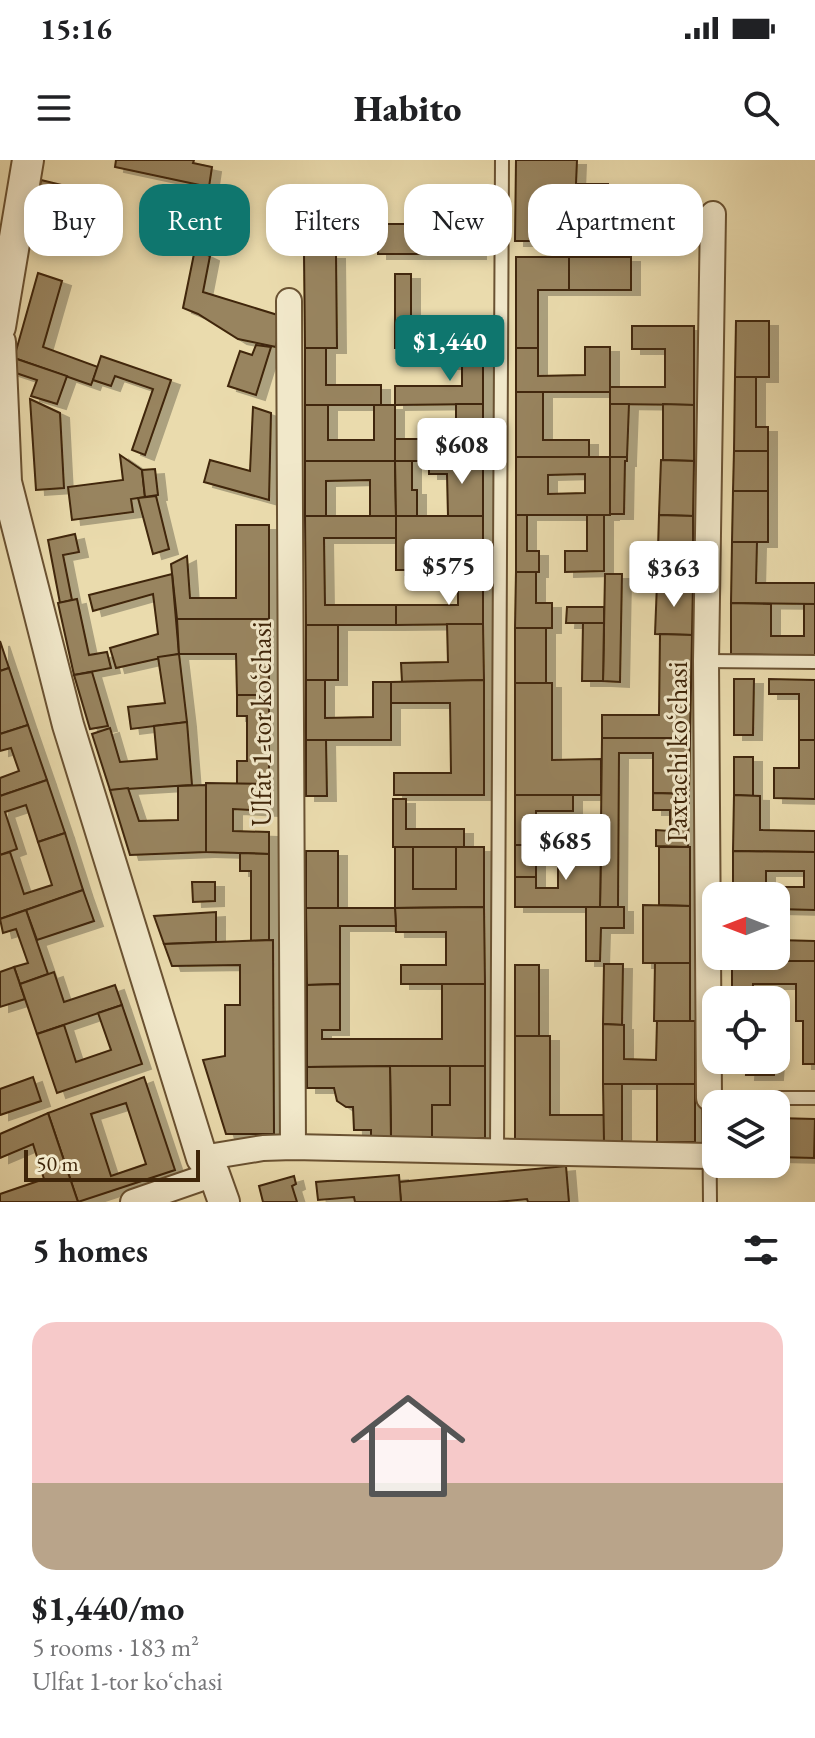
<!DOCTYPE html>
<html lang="en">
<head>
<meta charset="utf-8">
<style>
  body { margin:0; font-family:"EB Garamond",serif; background:#f6f6f6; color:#202124; height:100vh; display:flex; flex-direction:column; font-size:30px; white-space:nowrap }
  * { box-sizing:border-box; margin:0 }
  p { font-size:26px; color:#757577 }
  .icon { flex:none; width:44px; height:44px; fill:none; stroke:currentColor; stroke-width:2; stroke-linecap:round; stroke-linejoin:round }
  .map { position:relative; height:1042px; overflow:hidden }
  .drawer { display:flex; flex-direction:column; background:#fff; flex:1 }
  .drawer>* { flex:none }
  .guide { position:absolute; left:24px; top:24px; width:768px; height:72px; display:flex; gap:16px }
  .needle { width:52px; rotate:270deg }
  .fabs { position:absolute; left:702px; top:722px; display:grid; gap:16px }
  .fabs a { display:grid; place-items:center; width:88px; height:88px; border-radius:16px; background:#fff; box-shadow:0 4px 12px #0003; font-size:40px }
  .scale { position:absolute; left:24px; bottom:20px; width:176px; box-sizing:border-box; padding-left:8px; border:4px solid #3f2509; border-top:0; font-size:22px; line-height:28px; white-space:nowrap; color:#3f2509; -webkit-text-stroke:6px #f1e8ca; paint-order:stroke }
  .price { position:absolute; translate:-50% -68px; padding:0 18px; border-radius:8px; background:#fff; color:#222; font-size:26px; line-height:52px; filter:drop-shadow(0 2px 4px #0008) }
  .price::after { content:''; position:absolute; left:50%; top:48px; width:24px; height:18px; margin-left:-12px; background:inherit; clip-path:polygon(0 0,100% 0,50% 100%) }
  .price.current { background:#0f766e; color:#fff }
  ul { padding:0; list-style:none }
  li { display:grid; align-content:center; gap:16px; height:424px; padding:0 32px }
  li+li { border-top:2px solid #e0e0e0 }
  li span { display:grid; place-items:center; height:248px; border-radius:24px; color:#555 }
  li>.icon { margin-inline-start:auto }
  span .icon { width:144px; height:144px; fill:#fffc; stroke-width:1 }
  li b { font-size:34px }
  h2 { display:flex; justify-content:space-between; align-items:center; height:96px; padding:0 32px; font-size:34px }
  .tag { padding:0 28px; border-radius:24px; background:#fff; box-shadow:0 4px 12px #0003; font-size:28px; line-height:72px }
  .tag.current { background:#0f766e; color:#fff }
  .status { display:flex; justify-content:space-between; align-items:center; height:56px; padding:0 40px; background:#fff; direction:ltr }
  .status svg { height:22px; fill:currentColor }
  header { display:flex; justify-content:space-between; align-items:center; height:104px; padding:0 32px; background:#fff; font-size:36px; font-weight:800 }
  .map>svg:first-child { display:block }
  .building { fill:#98845e; stroke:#3f2509; stroke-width:2; fill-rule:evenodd; filter:url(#shadow) }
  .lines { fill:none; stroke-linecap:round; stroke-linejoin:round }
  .service-casing { stroke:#6a5232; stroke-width:16 }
  .minor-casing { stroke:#6a5232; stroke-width:28 }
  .tertiary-casing { stroke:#6a5232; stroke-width:34 }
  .service { stroke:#f1e8ca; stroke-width:12 }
  .minor { stroke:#f1e8ca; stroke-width:24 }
  .tertiary { stroke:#f1e8ca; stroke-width:30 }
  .labels { text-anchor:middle; stroke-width:6; stroke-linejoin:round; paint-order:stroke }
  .street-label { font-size:28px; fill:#3f2509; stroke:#f1e8ca }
</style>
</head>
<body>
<div class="status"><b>15:16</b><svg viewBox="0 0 49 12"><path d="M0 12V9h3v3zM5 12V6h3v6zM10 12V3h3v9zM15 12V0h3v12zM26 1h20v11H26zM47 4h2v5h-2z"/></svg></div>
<header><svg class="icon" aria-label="menu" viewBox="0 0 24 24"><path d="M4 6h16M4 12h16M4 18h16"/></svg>Habito<svg class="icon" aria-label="search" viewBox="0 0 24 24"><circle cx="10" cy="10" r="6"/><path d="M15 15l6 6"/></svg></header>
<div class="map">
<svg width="815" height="1042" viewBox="0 0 815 1042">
  <defs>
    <filter id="shadow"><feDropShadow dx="9" dy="5" stdDeviation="0" flood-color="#0004"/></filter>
  </defs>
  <rect width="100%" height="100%" fill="#eadbad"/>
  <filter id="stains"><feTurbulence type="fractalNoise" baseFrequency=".0025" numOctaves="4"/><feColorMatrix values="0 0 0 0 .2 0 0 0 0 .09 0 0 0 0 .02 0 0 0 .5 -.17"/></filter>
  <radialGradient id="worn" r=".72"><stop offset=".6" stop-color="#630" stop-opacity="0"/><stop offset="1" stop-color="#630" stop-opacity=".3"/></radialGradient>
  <g class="building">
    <path d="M116 0H194L193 3 212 7 209 27 115 7Z"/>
    <path d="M516 0H577L576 24H608V81H592V60H582V46H552V81H515Z"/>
    <path d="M41 20 78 29 73 51 106 59 104 69 34 53Z"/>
    <rect x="378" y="64" width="99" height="30"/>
    <path d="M195 89 210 96 203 132 281 156 276 187 238 179 198 154 183 148Z"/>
    <path d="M304 94H336L337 188H305Z"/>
    <path d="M516 97H569V130H538V188H516Z"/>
    <rect x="569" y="97" width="62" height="33"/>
    <path d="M38 113 62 121 43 187 98 207 91 225 14 198Z"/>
    <path d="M395 114H411V156H483V188H395Z"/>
    <path d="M736 161H769V217H735Z"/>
    <path d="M632 166H694V245L610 244V227H665V189H632Z"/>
    <path d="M256 185 271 187 256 235 228 226 240 191 252 195Z"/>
    <path d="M585 187H610V232H516V188H538V216L585 215Z"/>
    <path d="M305 188H326V225H381V245H305Z"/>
    <path d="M447 188H483V244L395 245V226H462V204H447Z"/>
    <path d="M101 196 171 220 145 295 132 290 153 229 115 216 111 226 93 220Z"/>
    <path d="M14 198 67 216 57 244 31 236 37 220 10 211Z"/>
    <path d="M735 217H756V267H768V291H734Z"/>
    <path d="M516 232H543V280H589V297H516Z"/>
    <path d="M30 239 60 253 64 328 36 330Z"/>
    <path d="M456 244H483V301H395V279H456Z"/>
    <path d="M610 244H629L627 297H610Z"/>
    <path d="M663 244 694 245V301L663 300Z"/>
    <path d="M305 245H328V280H374V245H395V301H305Z"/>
    <path d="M253 247 271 253 269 340 204 322 210 300 250 311Z"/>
    <path d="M734 291H768V331H733Z"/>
    <path d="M120 295 142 310 145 337 131 339 133 352 72 360 68 327 123 320Z"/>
    <path d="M516 297H610V355H516ZM585 314V333L548 334V315Z"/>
    <path d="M610 297H627V301H625L624 354H610Z"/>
    <path d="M661 300 694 301 693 356 659 355Z"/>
    <path d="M305 301H395L396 356H370V320L326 321V356H305Z"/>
    <path d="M395 301H412V330H417V356H396Z"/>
    <path d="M429 301H483V356H448L447 314H429Z"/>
    <path d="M155 309 158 335 145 337 142 310Z"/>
    <path d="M733 331H768V382H732Z"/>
    <path d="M156 336 169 389 153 394 138 338Z"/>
    <path d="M516 355H527V391H539V412H516Z"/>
    <path d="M587 355H604V411L565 412V391H587Z"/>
    <path d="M659 355 693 356V424L657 423Z"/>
    <path d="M305 356H396V378H324L325 445H396V465H306Z"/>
    <path d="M396 356H483V414H458V380H419V410H396Z"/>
    <path d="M236 365H269V459H177L171 404 187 396 190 438H236Z"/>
    <path d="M75 374 79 392 63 395 72 440 60 443 48 380Z"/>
    <path d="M732 382H757L756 423H815V444L731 443Z"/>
    <path d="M516 412H536V443H552V468H515Z"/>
    <path d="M172 414 179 494 116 508 110 488 158 474 153 434 93 451 89 435Z"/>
    <path d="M458 414H483V464L396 465V445H458Z"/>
    <path d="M605 414H622L620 522 603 521Z"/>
    <path d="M657 423 693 424 692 475 655 474Z"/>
    <path d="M77 439 89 495 107 492 111 508 74 515 58 443Z"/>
    <path d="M731 443 771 444V476H804V444H815V496L731 494Z"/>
    <path d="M567 447H604V463H566Z"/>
    <path d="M177 459H269V535H237L236 494H179Z"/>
    <path d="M583 463H604L603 521H582Z"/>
    <path d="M447 464H483L484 520 402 522 401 503 448 502Z"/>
    <rect x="306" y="465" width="32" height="55"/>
    <rect x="515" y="468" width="31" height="55"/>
    <path d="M660 474 692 475 690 578H602V555H659Z"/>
    <path d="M0 481 9 508 0 511Z"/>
    <path d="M179 494 187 562 131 569 128 547 165 543 158 497Z"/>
    <path d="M9 508 28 565 0 574V511Z"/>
    <path d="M92 512 108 566 90 569 74 515Z"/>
    <path d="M734 519H754L753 575H734Z"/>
    <path d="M769 519 815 520V580H799V534H769Z"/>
    <path d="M306 520H325V558L373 557V522H391V580H306Z"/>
    <path d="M484 520V635H394V613H451L450 543H391V522Z"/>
    <path d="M515 523H552V600L601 599V635H515Z"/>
    <path d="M237 535H269V624H237V601H247V556H237Z"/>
    <path d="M187 562 192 625 110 630 92 574 110 568 120 602 157 599 154 566Z"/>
    <path d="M28 565 47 620 0 636V618L19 611 11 588 0 591V574Z"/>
    <path d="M602 578H690L689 634 653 633V593H619L618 747H600Z"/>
    <path d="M306 580H326L327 636H306Z"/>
    <path d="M799 580H815V639L774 638V608H799Z"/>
    <path d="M734 597H753V636L734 635Z"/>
    <path d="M47 620 65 673 38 682 26 645 5 652 17 689 0 695V636Z"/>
    <path d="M206 623 269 624V651L233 649V671L269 672V694L206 692Z"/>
    <path d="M206 625V692L130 695 110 630 128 628 139 661 178 660V626Z"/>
    <path d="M653 633 689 634 688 687 656 686V670L670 671V650H653Z"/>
    <path d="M515 635H573V651H536V685H515Z"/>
    <path d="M734 635 760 636V670L815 671V692L733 691Z"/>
    <path d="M393 639H406V669H464V687H393Z"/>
    <path d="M65 673 83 730 0 759V695L10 692 24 734 52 725 38 682Z"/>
    <rect x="515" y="685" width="21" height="32"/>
    <path d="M395 687H413V729H456V687H484V747L395 748Z"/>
    <rect x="413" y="687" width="43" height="42"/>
    <path d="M558 687H601L600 747H515V717H536V728H558Z"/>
    <path d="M659 687H690V746L659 745Z"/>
    <rect x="306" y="691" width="32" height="57"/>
    <path d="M733 691 815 692V750L776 749V736H733ZM766 711H804V727H766Z"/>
    <path d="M240 693 269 694V780L251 781V711H240Z"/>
    <path d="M192 722H215V741L193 742Z"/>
    <path d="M83 730 94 761 37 780 26 750Z"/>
    <path d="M643 745 690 746V803H643Z"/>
    <path d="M484 747 485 824H401V805H446V772H396L395 748Z"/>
    <path d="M586 747H624V768H601L600 801H586Z"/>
    <path d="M306 748H395L396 766H340V824L307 825Z"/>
    <path d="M26 750 48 814 20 824 14 807 28 803 16 769 3 773 0 759Z"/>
    <path d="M216 752V782L164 784 154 756Z"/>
    <path d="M273 780 274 974H226L203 900 225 896V845H240V805L172 806 164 784Z"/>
    <path d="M776 780 815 781V801H732L733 796H776Z"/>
    <path d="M732 801H815V904H803V861H796V824H753V840H732Z"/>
    <path d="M655 803H690V861H654Z"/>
    <path d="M604 804H623L622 865 603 864Z"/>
    <rect x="515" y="805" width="24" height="71"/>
    <path d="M14 807 25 839 0 847V812Z"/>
    <path d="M54 812 64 842 115 825 122 845 37 874 20 824Z"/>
    <path d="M340 824V870H322V879H442V824H485V906L307 907V825Z"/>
    <path d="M122 845 142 904 57 933 37 874 64 865 76 902 111 890 98 853Z"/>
    <path d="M657 861H695V924H603V864L624 865V899L656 900Z"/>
    <path d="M515 876H550V955H604V982L515 983Z"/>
    <path d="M747 900H775L774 915H746Z"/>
    <path d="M390 906H450V945H432V978L391 979Z"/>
    <path d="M390 906 391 979H371V970H354L353 947H346L337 941 334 928H307V907Z"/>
    <path d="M450 906H485V978H432V945H450Z"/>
    <path d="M33 917 41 941 0 955V929Z"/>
    <path d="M144 917 175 1010 78 1042 48 953ZM126 943 146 1004 111 1016 91 954Z"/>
    <path d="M603 924H622V982H604Z"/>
    <rect x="657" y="924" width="38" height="58"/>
    <path d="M48 953 78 1042H0V1034L44 1019 33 984 0 998V974Z"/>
    <path d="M776 958 815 959 814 998 776 997Z"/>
    <path d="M566 1006 569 1042H528L527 1039 497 1042H401L399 1022Z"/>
    <path d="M399 1015 401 1042H355L354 1037 318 1040 316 1022Z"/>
    <path d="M294 1016 296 1024 292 1026 297 1042H263L259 1026Z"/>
  </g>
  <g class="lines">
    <g class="service-casing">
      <g id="service">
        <path d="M706 501 815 502"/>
        <path d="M497 991 502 0"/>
        <path d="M710 1042 709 938H815"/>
      </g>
    </g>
    <g class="minor-casing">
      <g id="minor">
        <path d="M289 141 293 987"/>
        <path d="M709 938 706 501 713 54"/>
        <path d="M202 998 263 988 293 987 709 996"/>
        <path d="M133 1042 214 1014"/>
      </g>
    </g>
    <g class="tertiary-casing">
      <g id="tertiary">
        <path d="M0 167 28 0"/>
        <path d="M0 182 6 322 68 565 202 998 214 1014 224 1042"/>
      </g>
    </g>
    <use href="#service" class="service"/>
    <use href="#minor" class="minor"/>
    <use href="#tertiary" class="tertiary"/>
  </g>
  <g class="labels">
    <g class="street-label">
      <text transform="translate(261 564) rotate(-90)" y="10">Ulfat 1-tor koʻchasi</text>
      <text transform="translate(677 592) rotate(-90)" y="10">Paxtachi koʻchasi</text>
    </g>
  </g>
  <rect width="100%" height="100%" filter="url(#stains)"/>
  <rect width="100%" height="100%" fill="url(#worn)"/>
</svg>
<div class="fabs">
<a><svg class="needle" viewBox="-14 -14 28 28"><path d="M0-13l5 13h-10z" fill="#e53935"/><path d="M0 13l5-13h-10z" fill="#757577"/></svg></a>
<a><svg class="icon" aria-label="locate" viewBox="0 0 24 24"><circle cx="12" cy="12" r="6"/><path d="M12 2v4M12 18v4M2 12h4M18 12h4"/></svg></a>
<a><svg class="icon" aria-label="layers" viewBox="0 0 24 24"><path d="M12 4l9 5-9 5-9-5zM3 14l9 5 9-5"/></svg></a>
</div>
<div class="scale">50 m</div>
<b class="price current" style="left:450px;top:223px">$1,440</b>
<b class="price" style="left:462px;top:326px">$608</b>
<b class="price" style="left:449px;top:447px">$575</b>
<b class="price" style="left:674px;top:449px">$363</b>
<b class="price" style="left:566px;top:722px">$685</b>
<div class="guide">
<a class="tag">Buy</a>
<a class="tag current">Rent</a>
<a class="tag">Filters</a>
<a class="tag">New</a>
<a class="tag">Apartment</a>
</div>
</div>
<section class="drawer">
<h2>5 homes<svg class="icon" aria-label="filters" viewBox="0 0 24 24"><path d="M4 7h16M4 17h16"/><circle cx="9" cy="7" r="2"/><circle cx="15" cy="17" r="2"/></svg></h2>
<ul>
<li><span style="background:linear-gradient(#f6c9c9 65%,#b9a48a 0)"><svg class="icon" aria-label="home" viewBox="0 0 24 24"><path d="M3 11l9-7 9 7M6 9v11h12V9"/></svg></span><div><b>$1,440/mo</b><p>5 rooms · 183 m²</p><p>Ulfat 1-tor koʻchasi</p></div></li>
</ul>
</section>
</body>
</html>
